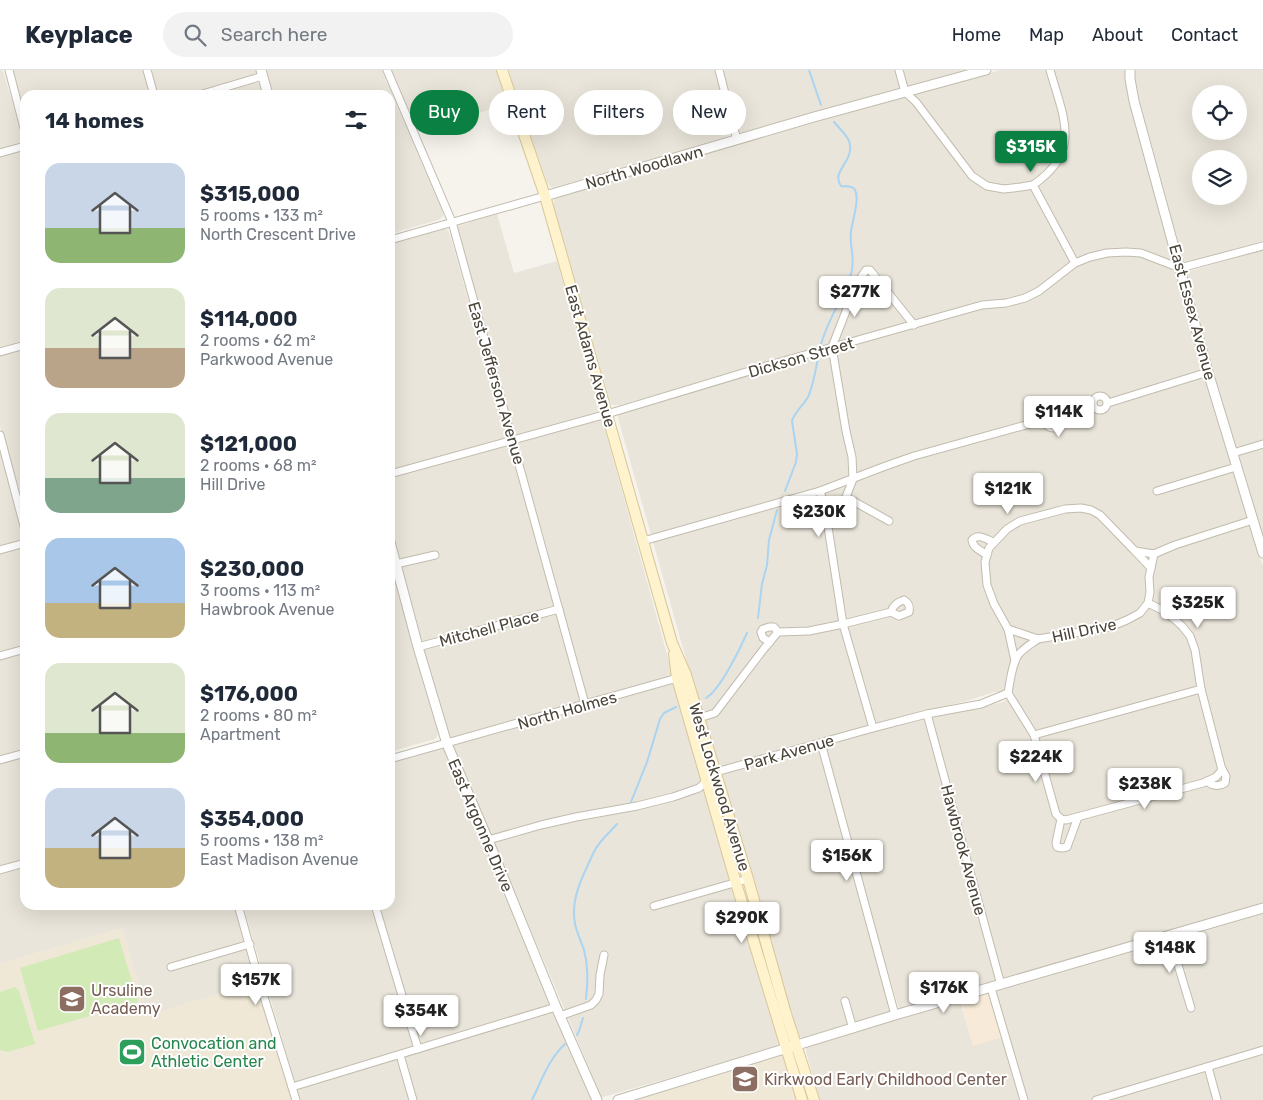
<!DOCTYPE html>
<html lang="en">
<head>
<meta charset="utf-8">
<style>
  body { margin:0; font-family:Rubik,sans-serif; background:#f2f2f3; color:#1f2937; height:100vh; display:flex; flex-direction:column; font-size:19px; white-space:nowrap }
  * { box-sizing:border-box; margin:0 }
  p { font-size:16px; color:#747a83 }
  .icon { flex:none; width:28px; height:28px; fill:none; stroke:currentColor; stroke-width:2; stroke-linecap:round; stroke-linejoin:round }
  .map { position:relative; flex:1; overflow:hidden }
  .drawer { position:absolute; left:20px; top:20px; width:375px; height:820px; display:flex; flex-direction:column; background:#fff; border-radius:15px; box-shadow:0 5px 20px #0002 }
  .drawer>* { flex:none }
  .hud { position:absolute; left:410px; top:20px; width:475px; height:45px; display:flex; gap:10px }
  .fabs { position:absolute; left:1192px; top:15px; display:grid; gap:10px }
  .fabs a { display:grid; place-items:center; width:55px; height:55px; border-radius:50%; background:#fff; box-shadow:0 5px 20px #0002; font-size:25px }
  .price { position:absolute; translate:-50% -42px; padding:0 11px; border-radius:5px; background:#fff; color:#222; font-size:16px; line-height:32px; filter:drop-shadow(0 1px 2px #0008) }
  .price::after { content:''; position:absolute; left:50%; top:30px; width:15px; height:11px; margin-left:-8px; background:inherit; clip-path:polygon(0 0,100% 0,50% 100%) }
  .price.current { background:#0b8043; color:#fff }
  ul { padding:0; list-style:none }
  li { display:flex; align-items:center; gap:15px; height:125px; padding:0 25px }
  li span { display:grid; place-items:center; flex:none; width:140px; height:100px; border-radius:15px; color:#555 }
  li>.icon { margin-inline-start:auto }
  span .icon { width:60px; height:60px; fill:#fffc; stroke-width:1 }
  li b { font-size:21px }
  h2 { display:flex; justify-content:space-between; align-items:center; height:60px; padding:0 25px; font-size:21px }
  .chip { padding:0 18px; border-radius:22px; background:#fff; box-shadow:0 5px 20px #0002; font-size:18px; line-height:45px }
  .chip.current { background:#0b8043; color:#fff }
  header { display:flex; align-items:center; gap:30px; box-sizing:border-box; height:70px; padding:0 25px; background:#fff; border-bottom:1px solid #e0e1e3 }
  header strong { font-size:24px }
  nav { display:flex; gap:28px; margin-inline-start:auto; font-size:18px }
  .search { width:350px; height:45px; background:#f2f2f3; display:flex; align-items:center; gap:12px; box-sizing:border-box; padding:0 18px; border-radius:28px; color:#747a83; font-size:19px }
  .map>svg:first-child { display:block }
  .residential { fill:#eae5da; fill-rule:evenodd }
  .commercial { fill:#f7ead8 }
  .education { fill:#efe8d6 }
  .green { fill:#d2eab5 }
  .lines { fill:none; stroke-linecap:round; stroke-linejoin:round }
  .stream { stroke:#a9d4f2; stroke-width:2 }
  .minor-casing { stroke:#c2bbae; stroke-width:9 }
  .tertiary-casing { stroke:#c2bbae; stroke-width:11 }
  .secondary-casing { stroke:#d6c79b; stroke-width:12 }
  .minor { stroke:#fff; stroke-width:7 }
  .tertiary { stroke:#fff; stroke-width:9 }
  .secondary { stroke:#fff3cd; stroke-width:10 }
  .labels { text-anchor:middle; stroke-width:4; stroke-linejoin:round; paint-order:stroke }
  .street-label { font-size:16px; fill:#4b4439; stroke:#fff }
  .education-label { font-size:16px; fill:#785e54; stroke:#fff; text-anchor:start }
  .leisure-label { font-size:16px; fill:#27864d; stroke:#fff; text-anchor:start }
</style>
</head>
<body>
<header>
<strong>Keyplace</strong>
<div class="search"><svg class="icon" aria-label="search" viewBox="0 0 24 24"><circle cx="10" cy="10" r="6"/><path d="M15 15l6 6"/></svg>Search here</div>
<nav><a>Home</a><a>Map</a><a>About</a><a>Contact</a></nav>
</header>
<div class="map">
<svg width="1263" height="1030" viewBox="0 0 1263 1030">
  <rect width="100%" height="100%" fill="#f6f3ec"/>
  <g class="residential">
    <path d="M0 0 3 1 23 68 22 72 19 74 0 79Z"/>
    <path d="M13 0H144L151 25H25V46Z"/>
    <path d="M151 0H257L256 3 253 5 185 25H157Z"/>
    <path d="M266 0H382L443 142V146L438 150 390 164V25H273Z"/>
    <path d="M391 0H496L508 34 418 62Z"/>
    <path d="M508 0H715L732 61 731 64 726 68 554 117H551L547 112Z"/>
    <path d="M722 0H966L741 63 738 61Z"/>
    <path d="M1000 0H1126L1192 255 1263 497V834L899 939 878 869 890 941 885 944 802 968 798 965 706 652 688 596 618 348V345L619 343 623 341 983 238 992 236 983 231 971 234 620 335H612L610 333 554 136V128L557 126ZM863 607 875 649 876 652H879L966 631 995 622 1015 624 1003 632 971 640 947 644 871 662 857 609Z"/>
    <path d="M1134 0H1263V172L1185 193 1183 190 1137 21ZM1201 24H1239V61H1201ZM1201 89H1239V126H1201Z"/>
    <path d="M256 13 261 14 264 25H213Z"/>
    <path d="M19 81 25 82V270L0 277V86Z"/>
    <path d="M497 144 514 203 557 191 598 335 599 340 597 342 517 365 514 364 457 156Z"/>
    <path d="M444 159H447L450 165 506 363V366L504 368 498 370 390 400V174Z"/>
    <path d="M1263 180V470L1247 422 1186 206 1187 202 1189 201Z"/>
    <path d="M25 278V451L0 356V285Z"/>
    <path d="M598 349H601L603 352 671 599V603L780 971V975L777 977 603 1027 601 1026 448 664 440 639 390 456V408L508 375 510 378 555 539 563 537 518 376V373L520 371Z"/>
    <path d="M0 380 22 466V469L18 472 0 477Z"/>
    <path d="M20 478 25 479V576L0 583V483Z"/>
    <path d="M390 488 438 663 437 667 435 669 390 682Z"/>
    <path d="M25 583V679L5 685 7 691 25 685V789L0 796V590Z"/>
    <path d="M440 678 444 679 446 681 458 709 456 713 467 740 475 757 478 756 592 1030H300L243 835H390V692Z"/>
    <path d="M25 798V835H234L257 913 148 945 122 858 0 894V805Z"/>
    <path d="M1263 842V1030H1027L996 924 998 920Z"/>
    <path d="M960 931 973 975 1002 967 1020 1030H820L806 982V979L808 976Z"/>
  </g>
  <path class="commercial" d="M986 924 990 925 1002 967 973 976 961 931Z"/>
  <g class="education">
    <path d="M122 858 148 945 257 913 292 1030H0V894Z"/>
    <path d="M780 984 783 985 785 987 798 1030H628Z"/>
  </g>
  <g class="green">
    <path d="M119 868 138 932 38 961 20 898Z"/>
    <path d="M15 917 19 921 35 974 7 982 0 980V922Z"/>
  </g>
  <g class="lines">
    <g class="stream">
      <path d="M809 0 821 35"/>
      <path d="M820 278C826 252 843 229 851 204 856 190 849 176 851 162 852 151 860 130 855 120 852 115 847 117 841 116 830 101 856 91 849 71 846 64 839 58 834 52"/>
      <path d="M785 421 796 392 797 384 792 351C795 341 803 336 808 327 814 314 816 297 819 283"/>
      <path d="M758 548 762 514 767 495 769 470 777 440"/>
      <path d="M706 628C720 620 740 579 747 563"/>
      <path d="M631 732 647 692 660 649 664 643 676 637"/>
      <path d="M586 929C588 913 588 895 584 880 581 871 577 863 575 854 571 833 579 813 588 795 591 788 594 780 599 774 604 767 611 761 617 754"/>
      <path d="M577 965 579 961 583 948"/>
      <path d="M532 1030C542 1010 548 990 565 974"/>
    </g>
    <g class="minor-casing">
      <g id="minor">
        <path d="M9 0 25 62"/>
        <path d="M147 0 154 25"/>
        <path d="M387 0 452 152 585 634"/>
        <path d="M719 0 737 70"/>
        <path d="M899 0 905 22 916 32 972 106 987 116 1004 119 1021 117 1033 115"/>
        <path d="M1050 0C1063 47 1083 81 1033 115L1075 193"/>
        <path d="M199 25 263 6"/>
        <path d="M0 83 25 76"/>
        <path d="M390 170 545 126"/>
        <path d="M0 282 25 275"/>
        <circle cx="1100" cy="333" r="7"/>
        <path d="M1108 333 1208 302"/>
        <circle cx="1054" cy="347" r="11"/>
        <path d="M0 365 25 460"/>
        <path d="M1233 383 1263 374"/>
        <path d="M390 404 607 344 773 294 982 235 1006 233 1025 228 1039 221 1075 193 1090 187 1107 183 1126 182 1141 183 1180 198 1263 176"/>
        <path d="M820 421 829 452"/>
        <path d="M1157 421 1236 397"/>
        <path d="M846 427 889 451"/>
        <path d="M643 471 820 421 883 397 914 386 1044 350"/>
        <path d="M0 480 25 473"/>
        <path d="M1135 481 1151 498"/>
        <path d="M987 485C980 480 973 478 972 470 978 463 986 469 993 472"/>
        <path d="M396 494 435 485"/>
        <path d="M1008 559 1038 569 1110 557 1127 550 1140 543 1148 533 1150 522 1149 507 1154 484 1175 475 1253 450"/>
        <path d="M770 572 763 568 761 562 763 559 769 557H774L778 562"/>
        <path d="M418 577 559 539"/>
        <path d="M0 586 25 579"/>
        <path d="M1015 591 1008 559 994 534 987 515 985 492 989 478 1007 459 1020 451 1065 439 1081 438 1091 440 1100 445 1135 481 1154 484"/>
        <path d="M1008 623 1034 665 1056 744 1061 749 1056 773 1057 777 1062 778 1067 777 1078 747"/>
        <path d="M1008 623C1010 613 1012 592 1019 584 1024 578 1031 574 1038 569"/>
        <path d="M927 644 1001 915"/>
        <path d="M699 648 715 643 763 580 778 562 809 561 843 554 891 542 899 546 909 542C910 536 909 533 904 530 897 532 893 535 891 542"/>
        <path d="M873 658 843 554 828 457 829 452 832 446 846 427 853 409 852 387 846 361 832 277 857 213 866 200H870L914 255"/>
        <path d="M1034 665 1201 619"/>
        <path d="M821 673 895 945"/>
        <path d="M390 689 681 607"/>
        <path d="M0 690 25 683"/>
        <path d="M1207 711C1212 716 1219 717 1225 713L1226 706 1222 699"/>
        <path d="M1061 749 1066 750 1203 713 1216 707 1222 700 1201 619 1195 580 1190 566 1182 556 1173 548 1162 540 1148 533"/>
        <path d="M488 770 541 755 576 747 637 736 673 727 699 718 716 702 873 658 927 644 981 634 1008 623"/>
        <path d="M0 800 25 793"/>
        <path d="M238 835 261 917 296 1030"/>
        <path d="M375 835 418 979"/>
        <path d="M654 836 748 809"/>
        <path d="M1169 865 1191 938"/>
        <path d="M171 897 250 874"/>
        <path d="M991 918 1024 1030"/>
        <path d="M845 931 853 959"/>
        <path d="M560 946 591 935 596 930 599 924 600 905 604 885"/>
        <path d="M400 985 413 1030"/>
        <path d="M1208 997 1217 1030"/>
        <path d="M292 1017 556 937"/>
        <path d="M1096 1030 1263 980"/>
      </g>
    </g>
    <g class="tertiary-casing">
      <g id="tertiary">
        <path d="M261 0 268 25"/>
        <path d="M1130 0V9L1134 31 1208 302 1263 483"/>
        <path d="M545 126 814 47 986 0"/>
        <path d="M390 472 418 577 447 674 488 770 556 937 597 1030"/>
        <path d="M618 1030 895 945 1263 838"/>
      </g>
    </g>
    <g class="secondary-casing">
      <g id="secondary">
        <path d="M502 0 545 126 672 573 686 605 748 809 786 944 814 1030"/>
        <path d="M674 584 677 608 736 813 802 1030"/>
      </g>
    </g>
    <use href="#minor" class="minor"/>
    <use href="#tertiary" class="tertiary"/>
    <use href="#secondary" class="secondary"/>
  </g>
  <defs>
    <g id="school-square" transform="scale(1.4375)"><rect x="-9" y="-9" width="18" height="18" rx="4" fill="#8d6e63" stroke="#fff"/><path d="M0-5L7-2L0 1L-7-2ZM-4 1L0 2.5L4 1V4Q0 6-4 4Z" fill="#fff"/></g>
    <g id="stadium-square" transform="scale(1.4375)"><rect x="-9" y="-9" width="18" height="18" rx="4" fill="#2e9e5b" stroke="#fff"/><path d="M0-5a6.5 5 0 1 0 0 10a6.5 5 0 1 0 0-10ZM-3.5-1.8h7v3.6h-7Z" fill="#fff"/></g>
  </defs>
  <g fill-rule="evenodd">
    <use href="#school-square" x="72" y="929"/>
    <use href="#stadium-square" x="132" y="982"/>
    <use href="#school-square" x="745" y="1009"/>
  </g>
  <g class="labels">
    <g class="street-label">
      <text transform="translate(644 97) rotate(-16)" y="6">North Woodlawn</text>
      <text transform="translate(1193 242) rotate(75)" y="6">East Essex Avenue</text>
      <text transform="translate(591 286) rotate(74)" y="6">East Adams Avenue</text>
      <text transform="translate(801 287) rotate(-16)" y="6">Dickson Street</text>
      <text transform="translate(497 313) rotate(74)" y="6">East Jefferson Avenue</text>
      <text transform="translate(489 558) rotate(-15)" y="6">Mitchell Place</text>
      <text transform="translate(1084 560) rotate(-12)" y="6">Hill Drive</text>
      <text transform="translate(567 640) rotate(-16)" y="6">North Holmes</text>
      <text transform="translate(789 682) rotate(-16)" y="6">Park Avenue</text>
      <text transform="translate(720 717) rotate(73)" y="6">West Lockwood Avenue</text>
      <text transform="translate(481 755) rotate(67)" y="6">East Argonne Drive</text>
      <text transform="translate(964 780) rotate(75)" y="6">Hawbrook Avenue</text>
    </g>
    <g class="education-label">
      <text x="91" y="926">Ursuline<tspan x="91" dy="18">Academy</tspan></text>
      <text x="764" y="1015">Kirkwood Early Childhood Center</text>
    </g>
    <g class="leisure-label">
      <text x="151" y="979">Convocation and<tspan x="151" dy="18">Athletic Center</tspan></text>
    </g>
  </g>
</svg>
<div class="fabs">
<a><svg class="icon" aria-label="locate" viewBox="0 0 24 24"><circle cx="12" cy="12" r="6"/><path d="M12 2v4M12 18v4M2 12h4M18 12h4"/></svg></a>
<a><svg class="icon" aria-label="layers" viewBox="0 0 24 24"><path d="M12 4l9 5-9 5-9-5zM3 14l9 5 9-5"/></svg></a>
</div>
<b class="price current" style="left:1031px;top:103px">$315K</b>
<b class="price" style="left:855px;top:248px">$277K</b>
<b class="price" style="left:1059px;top:368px">$114K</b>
<b class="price" style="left:1008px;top:445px">$121K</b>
<b class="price" style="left:819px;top:468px">$230K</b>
<b class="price" style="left:1198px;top:559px">$325K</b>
<b class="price" style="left:1036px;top:713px">$224K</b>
<b class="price" style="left:1145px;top:740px">$238K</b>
<b class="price" style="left:847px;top:812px">$156K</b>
<b class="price" style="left:742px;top:874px">$290K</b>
<b class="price" style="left:1170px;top:904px">$148K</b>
<b class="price" style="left:256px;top:936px">$157K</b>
<b class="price" style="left:944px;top:944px">$176K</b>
<b class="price" style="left:421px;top:967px">$354K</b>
<div class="hud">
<a class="chip current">Buy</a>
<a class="chip">Rent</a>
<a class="chip">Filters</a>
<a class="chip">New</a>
</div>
<section class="drawer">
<h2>14 homes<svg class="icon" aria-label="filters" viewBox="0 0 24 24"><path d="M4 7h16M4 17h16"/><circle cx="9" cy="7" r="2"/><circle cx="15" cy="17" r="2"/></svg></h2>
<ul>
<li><span style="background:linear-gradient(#c9d6e8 65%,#8fb573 0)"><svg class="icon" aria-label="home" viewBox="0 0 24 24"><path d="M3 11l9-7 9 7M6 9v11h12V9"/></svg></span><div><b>$315,000</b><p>5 rooms · 133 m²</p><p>North Crescent Drive</p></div></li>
<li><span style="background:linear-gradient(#dfe7d0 60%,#b9a48a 0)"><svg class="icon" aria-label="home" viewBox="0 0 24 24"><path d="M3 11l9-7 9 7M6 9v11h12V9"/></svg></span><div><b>$114,000</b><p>2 rooms · 62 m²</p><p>Parkwood Avenue</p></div></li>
<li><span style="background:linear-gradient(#dfe7d0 65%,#7fa58c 0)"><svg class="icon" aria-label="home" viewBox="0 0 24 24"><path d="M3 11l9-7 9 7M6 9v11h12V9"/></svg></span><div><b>$121,000</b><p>2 rooms · 68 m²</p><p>Hill Drive</p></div></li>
<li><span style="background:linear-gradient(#a9c7e8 65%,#c2b280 0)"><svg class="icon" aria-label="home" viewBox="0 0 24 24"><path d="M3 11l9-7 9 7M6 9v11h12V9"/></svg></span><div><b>$230,000</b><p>3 rooms · 113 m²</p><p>Hawbrook Avenue</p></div></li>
<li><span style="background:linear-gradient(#dfe7d0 70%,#8fb573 0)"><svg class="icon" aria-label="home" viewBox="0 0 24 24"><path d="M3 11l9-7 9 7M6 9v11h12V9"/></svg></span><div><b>$176,000</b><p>2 rooms · 80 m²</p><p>Apartment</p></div></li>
<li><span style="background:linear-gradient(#c9d6e8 60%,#c2b280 0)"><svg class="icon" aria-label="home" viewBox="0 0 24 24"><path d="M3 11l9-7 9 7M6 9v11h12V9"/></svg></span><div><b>$354,000</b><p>5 rooms · 138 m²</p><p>East Madison Avenue</p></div></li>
</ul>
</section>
</div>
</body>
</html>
